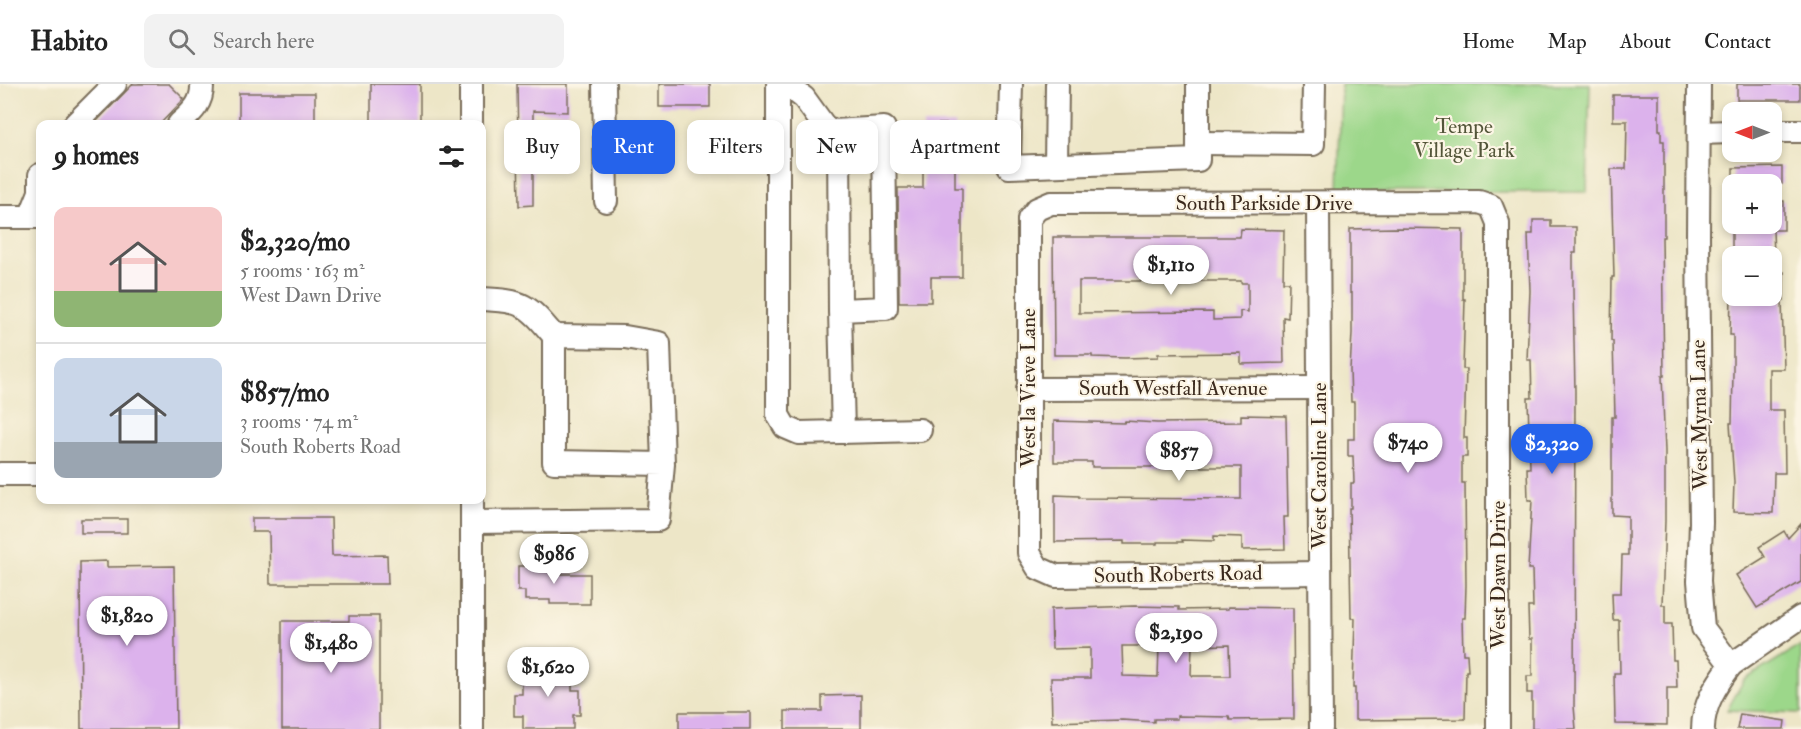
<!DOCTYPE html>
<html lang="en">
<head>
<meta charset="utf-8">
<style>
  body { margin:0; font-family:"IM FELL Double Pica",serif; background:#f2f2f2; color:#222; height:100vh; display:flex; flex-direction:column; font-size:22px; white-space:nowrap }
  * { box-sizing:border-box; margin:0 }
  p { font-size:20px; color:#767676 }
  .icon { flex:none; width:33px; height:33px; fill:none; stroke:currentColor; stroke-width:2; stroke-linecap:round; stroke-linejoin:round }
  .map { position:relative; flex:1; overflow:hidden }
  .drawer { position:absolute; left:36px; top:36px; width:450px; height:384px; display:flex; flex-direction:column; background:#fff; border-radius:12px; box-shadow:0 3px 9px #0003 }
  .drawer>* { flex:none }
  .top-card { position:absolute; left:504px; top:36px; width:570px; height:54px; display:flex; gap:12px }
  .needle { width:39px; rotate:270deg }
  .tools { position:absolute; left:1722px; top:18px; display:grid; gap:12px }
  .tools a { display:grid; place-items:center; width:60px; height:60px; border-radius:12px; background:#fff; box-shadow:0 3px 9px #0003; font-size:30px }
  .price { position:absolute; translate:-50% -51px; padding:0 14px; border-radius:21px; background:#fff; color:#222; font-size:20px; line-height:39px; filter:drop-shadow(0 2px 3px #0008) }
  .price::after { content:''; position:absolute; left:50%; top:36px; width:18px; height:14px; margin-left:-9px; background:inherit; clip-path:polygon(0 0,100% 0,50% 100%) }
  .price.active { background:#2563eb; color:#fff }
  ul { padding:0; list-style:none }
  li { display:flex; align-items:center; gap:18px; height:150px; padding:0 18px }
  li+li { border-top:2px solid #e0e0e0 }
  li span { display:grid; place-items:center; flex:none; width:168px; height:120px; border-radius:12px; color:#555 }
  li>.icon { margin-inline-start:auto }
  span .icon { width:72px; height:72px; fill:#fffc; stroke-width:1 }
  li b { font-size:26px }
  h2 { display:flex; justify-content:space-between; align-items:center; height:72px; padding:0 18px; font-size:26px }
  .chip { padding:0 21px; border-radius:12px; background:#fff; box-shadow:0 3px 9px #0003; font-size:21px; line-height:54px }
  .chip.active { background:#2563eb; color:#fff }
  header { display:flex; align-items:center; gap:36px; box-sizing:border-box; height:84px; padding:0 30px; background:#fff; border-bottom:2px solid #e0e0e0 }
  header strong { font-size:28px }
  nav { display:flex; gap:33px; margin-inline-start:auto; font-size:21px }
  .search { width:420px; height:54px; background:#f2f2f2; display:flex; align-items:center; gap:15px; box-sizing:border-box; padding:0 21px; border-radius:12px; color:#767676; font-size:22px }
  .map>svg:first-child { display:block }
  .green { fill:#9cd78a; stroke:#6c8054; stroke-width:1.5 }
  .building { fill:#dcb2ec; fill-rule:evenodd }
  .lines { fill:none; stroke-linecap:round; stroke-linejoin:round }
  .minor-casing { stroke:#796c59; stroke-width:26 }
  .minor { stroke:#fff; stroke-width:22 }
  .labels { text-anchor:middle; stroke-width:4.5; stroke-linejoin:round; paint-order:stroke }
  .park-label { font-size:21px; fill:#535539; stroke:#fcf5e5 }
  .street-label { font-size:21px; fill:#3b2a1e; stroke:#fcf5e5 }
</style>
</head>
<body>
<header>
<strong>Habito</strong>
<div class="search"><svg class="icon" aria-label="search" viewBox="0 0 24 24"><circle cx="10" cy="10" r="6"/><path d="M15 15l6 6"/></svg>Search here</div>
<nav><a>Home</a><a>Map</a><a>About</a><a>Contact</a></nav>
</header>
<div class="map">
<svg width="1801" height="645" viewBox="0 0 1801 645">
  <rect width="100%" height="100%" fill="#fcf5e5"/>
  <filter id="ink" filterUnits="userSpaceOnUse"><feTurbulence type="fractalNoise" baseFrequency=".0167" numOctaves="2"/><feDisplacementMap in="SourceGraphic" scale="12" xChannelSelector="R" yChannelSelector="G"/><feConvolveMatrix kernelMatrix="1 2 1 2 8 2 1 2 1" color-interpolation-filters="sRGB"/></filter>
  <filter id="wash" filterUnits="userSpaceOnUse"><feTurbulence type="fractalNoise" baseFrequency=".008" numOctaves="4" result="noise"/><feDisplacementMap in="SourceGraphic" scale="24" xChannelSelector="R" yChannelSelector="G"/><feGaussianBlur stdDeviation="1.35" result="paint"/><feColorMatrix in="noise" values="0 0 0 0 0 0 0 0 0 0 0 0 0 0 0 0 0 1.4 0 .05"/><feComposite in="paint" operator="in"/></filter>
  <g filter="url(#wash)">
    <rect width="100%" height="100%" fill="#ede6c7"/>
    <g class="green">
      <path d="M1341 0H1590L1587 108H1338Z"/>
      <path d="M1801 561V629L1727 626 1744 596Z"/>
    </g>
    <g id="blocks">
      <g class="building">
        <path d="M133 0H169L184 15 160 40H94Z"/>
        <rect x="371" y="0" width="49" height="40"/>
        <path d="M517 0H568V28L533 27V121L519 122Z"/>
        <rect x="659" y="0" width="51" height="23"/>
        <rect x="1737" y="0" width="63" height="16"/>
        <rect x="239" y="9" width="76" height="31"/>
        <path d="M1613 11H1659V46H1661V57H1664V153H1662L1664 292H1662L1665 367V437L1662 521H1665V540H1672L1673 576H1676L1677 604H1667V641L1615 640 1614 589H1620L1619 536H1613L1612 509H1621L1622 471H1628V432L1612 431V333H1615L1613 257H1611L1612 193H1614L1611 85H1626L1627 37H1613Z"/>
        <path d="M923 40H955V104H962V193H931V218H899L898 104H923Z"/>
        <path d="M1782 83V100H1733V84Z"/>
        <path d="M1772 117H1784V146H1773L1774 172H1732V140H1772Z"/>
        <path d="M1533 136H1551V143H1576V169H1573V206L1575 308 1574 622 1576 645H1532V609H1527V592H1532V555H1529L1528 523H1533L1532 485H1528L1532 416H1528L1527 384H1530L1528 314H1532L1531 276H1527L1530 207 1528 150H1533Z"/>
        <path d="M1395 144 1463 145V215H1465L1463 285H1466L1464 354H1467V373H1462V399H1465L1466 501 1465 534H1462L1463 570H1467L1468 587H1466L1465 635 1355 636V604H1353L1355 534H1351L1349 424H1351V399H1354L1353 372H1348V355H1354V318H1351L1350 286 1352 249V209H1350V145Z"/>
        <path d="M1241 145 1284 146 1283 198H1289L1288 234 1283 233 1284 279 1241 280V269L1158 270V273L1125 274 1092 273V271H1054L1053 153H1240ZM1079 197H1241V199H1248V228L1240 227V235L1213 236V228L1079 229Z"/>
        <path d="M1772 188H1784V216H1782L1784 285H1769V326H1784L1785 389H1774L1773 429 1733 428 1734 398 1730 339H1732L1733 288V251H1730L1731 212H1772Z"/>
        <path d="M1241 331 1286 332 1288 433H1284L1285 465 1242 466V453L1214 452V457L1182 456 1183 458H1157V460H1124V457L1055 458V411L1079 412V414L1241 415V383H1092V378H1054V337L1124 339 1125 337 1157 339 1241 338Z"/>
        <path d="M252 434H331L332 472 387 471 388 500H270L269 448H252Z"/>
        <rect x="81" y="435" width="46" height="14"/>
        <path d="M1801 440V498L1757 524 1736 491 1765 473 1759 463 1784 447 1788 454Z"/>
        <path d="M107 477V483L174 482 176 645H81L80 478Z"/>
        <path d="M518 482H561V490H590V520H550V516H525V507H518Z"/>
        <path d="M1134 522 1179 523V526L1228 525V523L1293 524 1294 635 1230 636 1229 633 1177 632V635H1154V638L1122 636 1052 638 1051 594H1090V564L1052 565 1051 525ZM1229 561 1230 592H1193L1191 590 1192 562ZM1122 562H1159L1158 593 1123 592Z"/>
        <path d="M349 532H379V645H282V537H349Z"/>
        <path d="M531 578H566V587H572V606H580V631H573V645H523V632H514V610H522V588H531Z"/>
        <path d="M861 611V645H785V627H822V612Z"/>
        <rect x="679" y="628" width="71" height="17"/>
        <path d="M1740 630 1785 637 1784 645H1737Z"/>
      </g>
    </g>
  </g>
  <g filter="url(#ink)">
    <use href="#blocks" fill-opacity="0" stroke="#796c59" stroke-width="1.5"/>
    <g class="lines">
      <g class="minor-casing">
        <g id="minor">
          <path d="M471 0V40"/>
          <path d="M604 0 606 117"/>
          <path d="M778 0V331L785 343 799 349 920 346"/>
          <path d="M786 0 804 14 825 43 834 47 884 44 886 224 840 226 843 348"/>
          <path d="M1011 0 1009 83 1198 76V0"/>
          <path d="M1699 0 1698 153 1701 438 1699 497 1703 544 1731 581C1717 600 1703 620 1703 645"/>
          <path d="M75 40 115 0"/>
          <path d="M179 40C192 28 203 19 202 0"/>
          <path d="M839 47 840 226"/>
          <path d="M1772 47H1801"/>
          <path d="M1699 49 1732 48"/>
          <path d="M1198 59 1313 60 1314 0"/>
          <path d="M1056 81 1057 0"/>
          <path d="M1318 119 1321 645"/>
          <path d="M0 133H40"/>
          <path d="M30 133 40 108V91"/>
          <path d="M482 215C524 217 527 220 554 252"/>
          <path d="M1028 305 1318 304"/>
          <path d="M0 390H40"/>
          <path d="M472 416V645"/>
          <path d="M472 438 658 436 663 380 659 259 625 253 554 252V378L663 380"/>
          <path d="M1319 489 1056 492 1038 484 1029 469V135L1037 125 1051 119 1479 118 1491 122 1498 139V645"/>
          <path d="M1731 581 1801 533"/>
        </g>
      </g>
      <use href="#minor" class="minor"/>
    </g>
  </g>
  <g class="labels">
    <g class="park-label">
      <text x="1464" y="49">Tempe<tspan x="1464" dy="24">Village Park</tspan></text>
    </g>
    <g class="street-label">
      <text x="1264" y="126">South Parkside Drive</text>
      <text transform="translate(1028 304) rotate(-90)" y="7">West la Vieve Lane</text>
      <text x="1173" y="311">South Westfall Avenue</text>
      <text transform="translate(1699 331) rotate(-91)" y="7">West Myrna Lane</text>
      <text transform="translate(1319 382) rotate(-90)" y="7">West Caroline Lane</text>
      <text transform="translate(1178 490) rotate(-1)" y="7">South Roberts Road</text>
      <text transform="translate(1498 491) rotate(-90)" y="7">West Dawn Drive</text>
    </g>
  </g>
</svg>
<div class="tools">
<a><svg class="needle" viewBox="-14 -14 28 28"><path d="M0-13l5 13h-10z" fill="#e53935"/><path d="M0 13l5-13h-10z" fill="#767676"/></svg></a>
<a>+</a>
<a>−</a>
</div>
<b class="price" style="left:1171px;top:212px">$1,110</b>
<b class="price" style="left:1408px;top:390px">$740</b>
<b class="price active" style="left:1552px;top:391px">$2,320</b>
<b class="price" style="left:1179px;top:398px">$857</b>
<b class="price" style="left:554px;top:501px">$986</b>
<b class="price" style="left:127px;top:563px">$1,820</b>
<b class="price" style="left:1176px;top:580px">$2,190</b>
<b class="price" style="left:331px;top:590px">$1,480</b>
<b class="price" style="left:548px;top:614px">$1,620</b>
<div class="top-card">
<a class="chip">Buy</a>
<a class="chip active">Rent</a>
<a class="chip">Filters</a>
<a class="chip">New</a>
<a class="chip">Apartment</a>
</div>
<section class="drawer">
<h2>9 homes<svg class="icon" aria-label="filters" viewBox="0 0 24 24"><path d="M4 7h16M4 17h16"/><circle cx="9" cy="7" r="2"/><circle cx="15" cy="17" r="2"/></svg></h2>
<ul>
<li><span style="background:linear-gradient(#f6c9c9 70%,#8fb573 0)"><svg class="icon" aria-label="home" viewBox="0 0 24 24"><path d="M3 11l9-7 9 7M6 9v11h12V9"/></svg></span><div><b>$2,320/mo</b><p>5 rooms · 163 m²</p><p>West Dawn Drive</p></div></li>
<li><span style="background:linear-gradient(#c9d6e8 70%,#9aa5b1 0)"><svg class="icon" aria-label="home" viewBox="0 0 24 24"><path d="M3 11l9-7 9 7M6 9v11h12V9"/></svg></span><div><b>$857/mo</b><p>3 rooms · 74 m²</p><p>South Roberts Road</p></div></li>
</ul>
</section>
</div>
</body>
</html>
